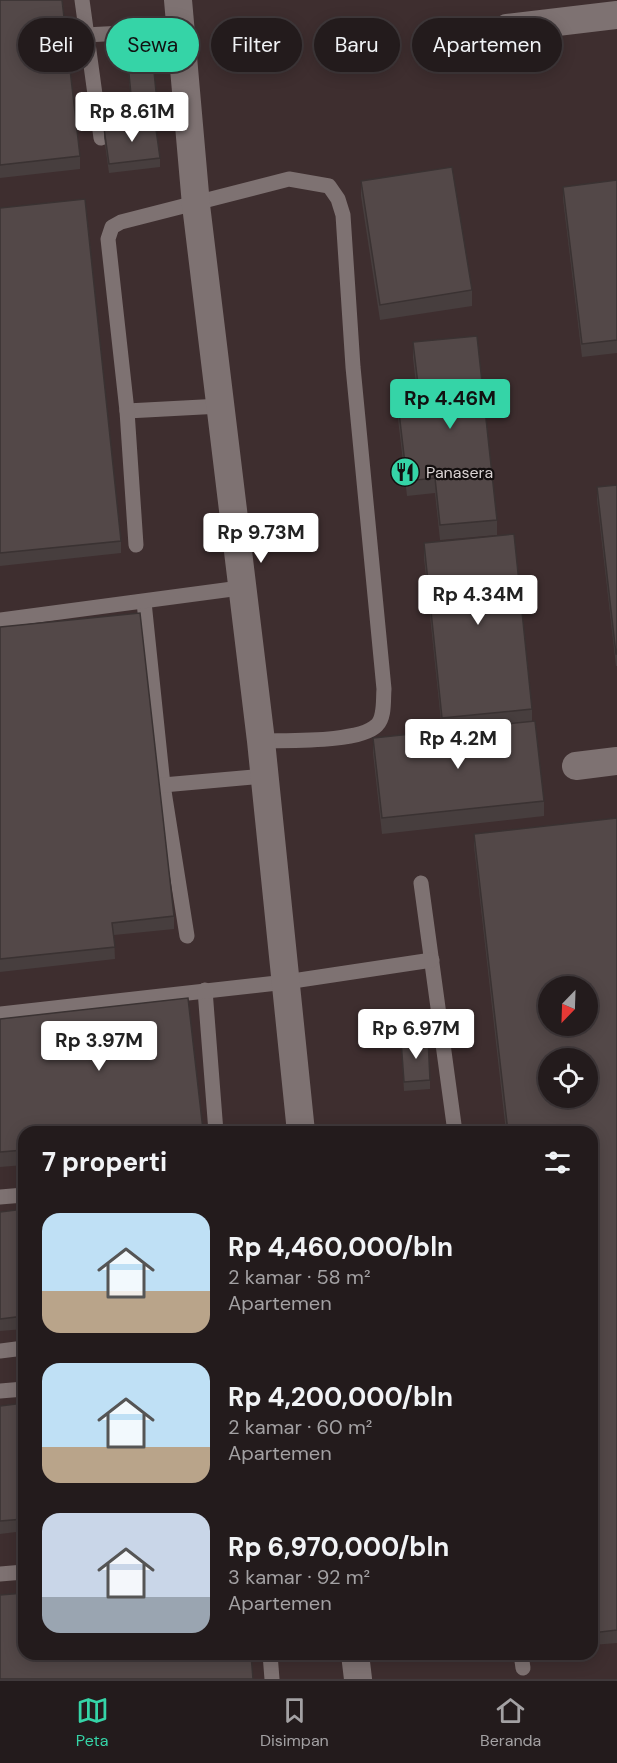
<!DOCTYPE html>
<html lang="id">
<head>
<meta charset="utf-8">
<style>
  body { margin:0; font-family:"DM Sans",sans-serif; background:#2f2829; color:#f1f3f6; height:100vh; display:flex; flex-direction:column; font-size:22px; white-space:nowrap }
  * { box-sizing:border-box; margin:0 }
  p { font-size:20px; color:#a3a1a3 }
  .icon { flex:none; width:33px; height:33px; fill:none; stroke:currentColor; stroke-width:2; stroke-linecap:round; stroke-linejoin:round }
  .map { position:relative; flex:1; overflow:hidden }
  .sheet { position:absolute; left:18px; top:1126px; width:580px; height:534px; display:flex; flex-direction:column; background:#231b1c; border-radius:18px; box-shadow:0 3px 15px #0003,0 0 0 2px #40393b }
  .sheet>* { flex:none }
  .hud { position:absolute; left:18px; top:18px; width:582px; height:54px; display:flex; gap:12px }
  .needle { width:39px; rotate:203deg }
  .fabs { position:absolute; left:538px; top:976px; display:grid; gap:12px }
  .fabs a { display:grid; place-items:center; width:60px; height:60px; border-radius:50%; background:#231b1c; box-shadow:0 3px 15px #0003,0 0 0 2px #40393b; font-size:30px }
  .price { position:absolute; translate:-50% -51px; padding:0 14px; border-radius:6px; background:#fff; color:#222; font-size:20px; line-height:39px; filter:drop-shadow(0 2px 3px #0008) }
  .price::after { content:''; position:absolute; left:50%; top:36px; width:18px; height:14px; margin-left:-9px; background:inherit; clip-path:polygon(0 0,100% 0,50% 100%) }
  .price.active { background:#35d4a7; color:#111 }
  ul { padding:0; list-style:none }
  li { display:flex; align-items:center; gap:18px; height:150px; padding:0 24px }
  li span { display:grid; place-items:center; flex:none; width:168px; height:120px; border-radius:18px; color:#555 }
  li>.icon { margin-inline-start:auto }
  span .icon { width:72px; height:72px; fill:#fffc; stroke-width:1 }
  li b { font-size:26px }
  h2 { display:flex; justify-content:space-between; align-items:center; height:72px; padding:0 24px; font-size:26px }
  .pill { padding:0 21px; border-radius:27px; background:#231b1c; box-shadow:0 3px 15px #0003,0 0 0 2px #40393b; font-size:21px; line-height:54px }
  .pill.active { background:#35d4a7; color:#111 }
  .menu { display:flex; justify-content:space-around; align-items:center; height:84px; border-top:2px solid #40393b; background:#231b1c; font-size:16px; color:#a3a1a3 }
  .menu a { display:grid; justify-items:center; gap:3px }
  .menu .active { color:#35d4a7 }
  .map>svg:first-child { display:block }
  .built { fill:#3e2e2f; fill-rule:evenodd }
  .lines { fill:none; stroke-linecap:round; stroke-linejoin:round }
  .lane { stroke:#7e7272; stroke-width:15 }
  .street { stroke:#7e7272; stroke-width:28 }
  .wall { fill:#473e3e }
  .building { fill:#534848; stroke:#3a3232; stroke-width:1.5; fill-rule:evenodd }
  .labels { text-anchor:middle; stroke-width:4.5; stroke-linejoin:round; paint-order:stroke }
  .poi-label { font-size:16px; fill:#dad3d3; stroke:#140f0f; text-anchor:start }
</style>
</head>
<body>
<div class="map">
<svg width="617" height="1679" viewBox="0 0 617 1679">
  <rect width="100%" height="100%" fill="#2f2425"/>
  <path class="built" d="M0 0H617V1679H0ZM549 987H588V1026H549ZM549 1059H588V1098H549ZM24 1132H592V1654H24Z"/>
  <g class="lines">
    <g class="lane">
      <path d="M82 0 101 138"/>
      <path d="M85 35 182 30"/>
      <path d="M127 411 221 406"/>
      <path d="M136 545 127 411 108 239 112 227 121 222 289 179 329 186 338 199 343 215 353 367 384 689C383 700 385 717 377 725 360 743 286 740 261 741"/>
      <path d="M144 602 163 785 187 936"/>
      <path d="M0 620 240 588"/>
      <path d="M163 785 264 776"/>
      <path d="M421 883 455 1132"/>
      <path d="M205 990 216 1132"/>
      <path d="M0 1014 286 982 432 960"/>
      <path d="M0 1197 24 1195"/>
      <path d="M0 1351 24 1348"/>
      <path d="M0 1391 24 1389"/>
      <path d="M0 1574 24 1572"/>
      <path d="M270 1654 272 1679"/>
      <path d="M521 1654 523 1668"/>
    </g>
    <g class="street">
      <path d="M178 0 196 205 261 741 301 1132"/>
      <path d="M507 28 617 15"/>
      <path d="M576 766 617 761"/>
      <path d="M355 1654 358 1679"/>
    </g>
  </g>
  <g class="wall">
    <path d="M0 0 80 156V169L0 178Z"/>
    <path d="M119 45 154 62V66L153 67 158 112V121L133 123 128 69H121Z"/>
    <path d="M104 128 160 158V167L109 173 104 137Z"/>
    <path d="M617 180V353L582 357 563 199V187Z"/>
    <path d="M361 181 472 290V306L380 320 361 196Z"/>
    <path d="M0 208 121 541V553L0 566Z"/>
    <path d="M413 342 497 520V535L440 540 435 493 407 496 397 410V395L417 393 413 358Z"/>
    <path d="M617 485V666H616L597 500V487Z"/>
    <path d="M424 543 532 709V721L544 801V816L382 834 373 753V738L442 731 424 558Z"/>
    <path d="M0 627 174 916V929L114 935 115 959 0 972Z"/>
    <path d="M617 818V1643L592 1645V1132H506L474 846V834Z"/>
    <path d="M0 1019 203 1130V1132H24V1165L0 1167Z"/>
    <path d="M401 1040 430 1080V1089L404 1091Z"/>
    <path d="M24 1209V1329L0 1331V1212Z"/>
    <path d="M24 1403V1531L0 1534V1406Z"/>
  </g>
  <g class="building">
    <path d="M0 0H62L80 156 0 165Z"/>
    <path d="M152 37 154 62 121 65 119 40Z"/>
    <path d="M153 61 158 112 133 115 128 64Z"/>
    <path d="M155 122 160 158 109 164 104 128Z"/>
    <path d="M452 167 472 290 380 305 361 181Z"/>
    <path d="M617 180V340L582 344 563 187Z"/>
    <path d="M85 199 121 541 0 553V208Z"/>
    <path d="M477 336 497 520 440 525 435 478 407 481 397 395 419 393 413 342Z"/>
    <path d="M617 485V654H616L597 487Z"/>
    <path d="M514 534 532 709 442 718 424 543Z"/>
    <path d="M140 613 174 916 112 923 115 947 0 959V627Z"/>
    <path d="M535 721 544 801 382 818 373 738Z"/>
    <path d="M617 818V1630L592 1633V1132H508L474 834ZM549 987H588V1026H549ZM549 1059H588V1098H549Z"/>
    <path d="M188 998 203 1130 177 1132H24V1150L0 1152V1019Z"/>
    <path d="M428 1038 430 1080 404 1082 401 1040Z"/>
    <path d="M24 1209V1316L0 1319V1212Z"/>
    <path d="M24 1403V1519L0 1521V1406Z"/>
    <path d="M24 1593V1654H251L253 1679H0V1595Z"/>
  </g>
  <defs>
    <g id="restaurant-disc" transform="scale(1.5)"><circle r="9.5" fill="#35d4a7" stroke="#140f0f"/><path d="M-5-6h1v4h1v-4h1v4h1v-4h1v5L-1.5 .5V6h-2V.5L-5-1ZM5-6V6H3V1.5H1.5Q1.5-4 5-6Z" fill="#111"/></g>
  </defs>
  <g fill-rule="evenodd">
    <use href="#restaurant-disc" x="405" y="472"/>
  </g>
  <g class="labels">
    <g class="poi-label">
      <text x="426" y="478">Panasera</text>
    </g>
  </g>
</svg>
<div class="fabs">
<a><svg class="needle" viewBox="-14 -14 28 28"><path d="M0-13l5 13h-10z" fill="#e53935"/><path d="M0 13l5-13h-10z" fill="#a3a1a3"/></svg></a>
<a><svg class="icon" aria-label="locate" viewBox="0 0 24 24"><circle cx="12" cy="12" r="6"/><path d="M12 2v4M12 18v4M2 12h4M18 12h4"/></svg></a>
</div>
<b class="price" style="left:132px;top:143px">Rp 8.61M</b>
<b class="price active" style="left:450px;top:430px">Rp 4.46M</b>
<b class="price" style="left:261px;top:564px">Rp 9.73M</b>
<b class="price" style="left:478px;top:626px">Rp 4.34M</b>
<b class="price" style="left:458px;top:770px">Rp 4.2M</b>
<b class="price" style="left:416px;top:1060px">Rp 6.97M</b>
<b class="price" style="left:99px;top:1072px">Rp 3.97M</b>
<div class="hud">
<a class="pill">Beli</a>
<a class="pill active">Sewa</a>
<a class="pill">Filter</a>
<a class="pill">Baru</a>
<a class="pill">Apartemen</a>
</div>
<section class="sheet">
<h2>7 properti<svg class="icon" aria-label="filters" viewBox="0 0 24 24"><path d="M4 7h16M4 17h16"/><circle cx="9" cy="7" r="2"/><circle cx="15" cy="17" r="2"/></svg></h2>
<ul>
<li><span style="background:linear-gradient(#bfe0f5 65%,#b9a48a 0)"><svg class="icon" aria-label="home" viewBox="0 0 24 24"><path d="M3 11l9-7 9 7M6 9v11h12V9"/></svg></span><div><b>Rp 4,460,000/bln</b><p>2 kamar · 58 m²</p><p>Apartemen</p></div></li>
<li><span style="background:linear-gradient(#bfe0f5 70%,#b9a48a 0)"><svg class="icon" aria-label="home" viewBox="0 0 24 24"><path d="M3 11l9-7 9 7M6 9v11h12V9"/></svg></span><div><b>Rp 4,200,000/bln</b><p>2 kamar · 60 m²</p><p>Apartemen</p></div></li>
<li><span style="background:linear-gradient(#c9d6e8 70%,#9aa5b1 0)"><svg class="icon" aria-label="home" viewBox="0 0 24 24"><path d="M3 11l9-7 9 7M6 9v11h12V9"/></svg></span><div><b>Rp 6,970,000/bln</b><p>3 kamar · 92 m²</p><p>Apartemen</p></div></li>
</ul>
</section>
</div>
<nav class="menu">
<a class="active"><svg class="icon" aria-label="map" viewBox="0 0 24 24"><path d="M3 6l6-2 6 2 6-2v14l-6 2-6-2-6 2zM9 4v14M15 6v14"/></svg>Peta</a>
<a><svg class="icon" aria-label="saved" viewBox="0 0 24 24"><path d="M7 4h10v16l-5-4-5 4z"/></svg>Disimpan</a>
<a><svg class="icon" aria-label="home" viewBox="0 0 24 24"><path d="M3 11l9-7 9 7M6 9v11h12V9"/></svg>Beranda</a>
</nav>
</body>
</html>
